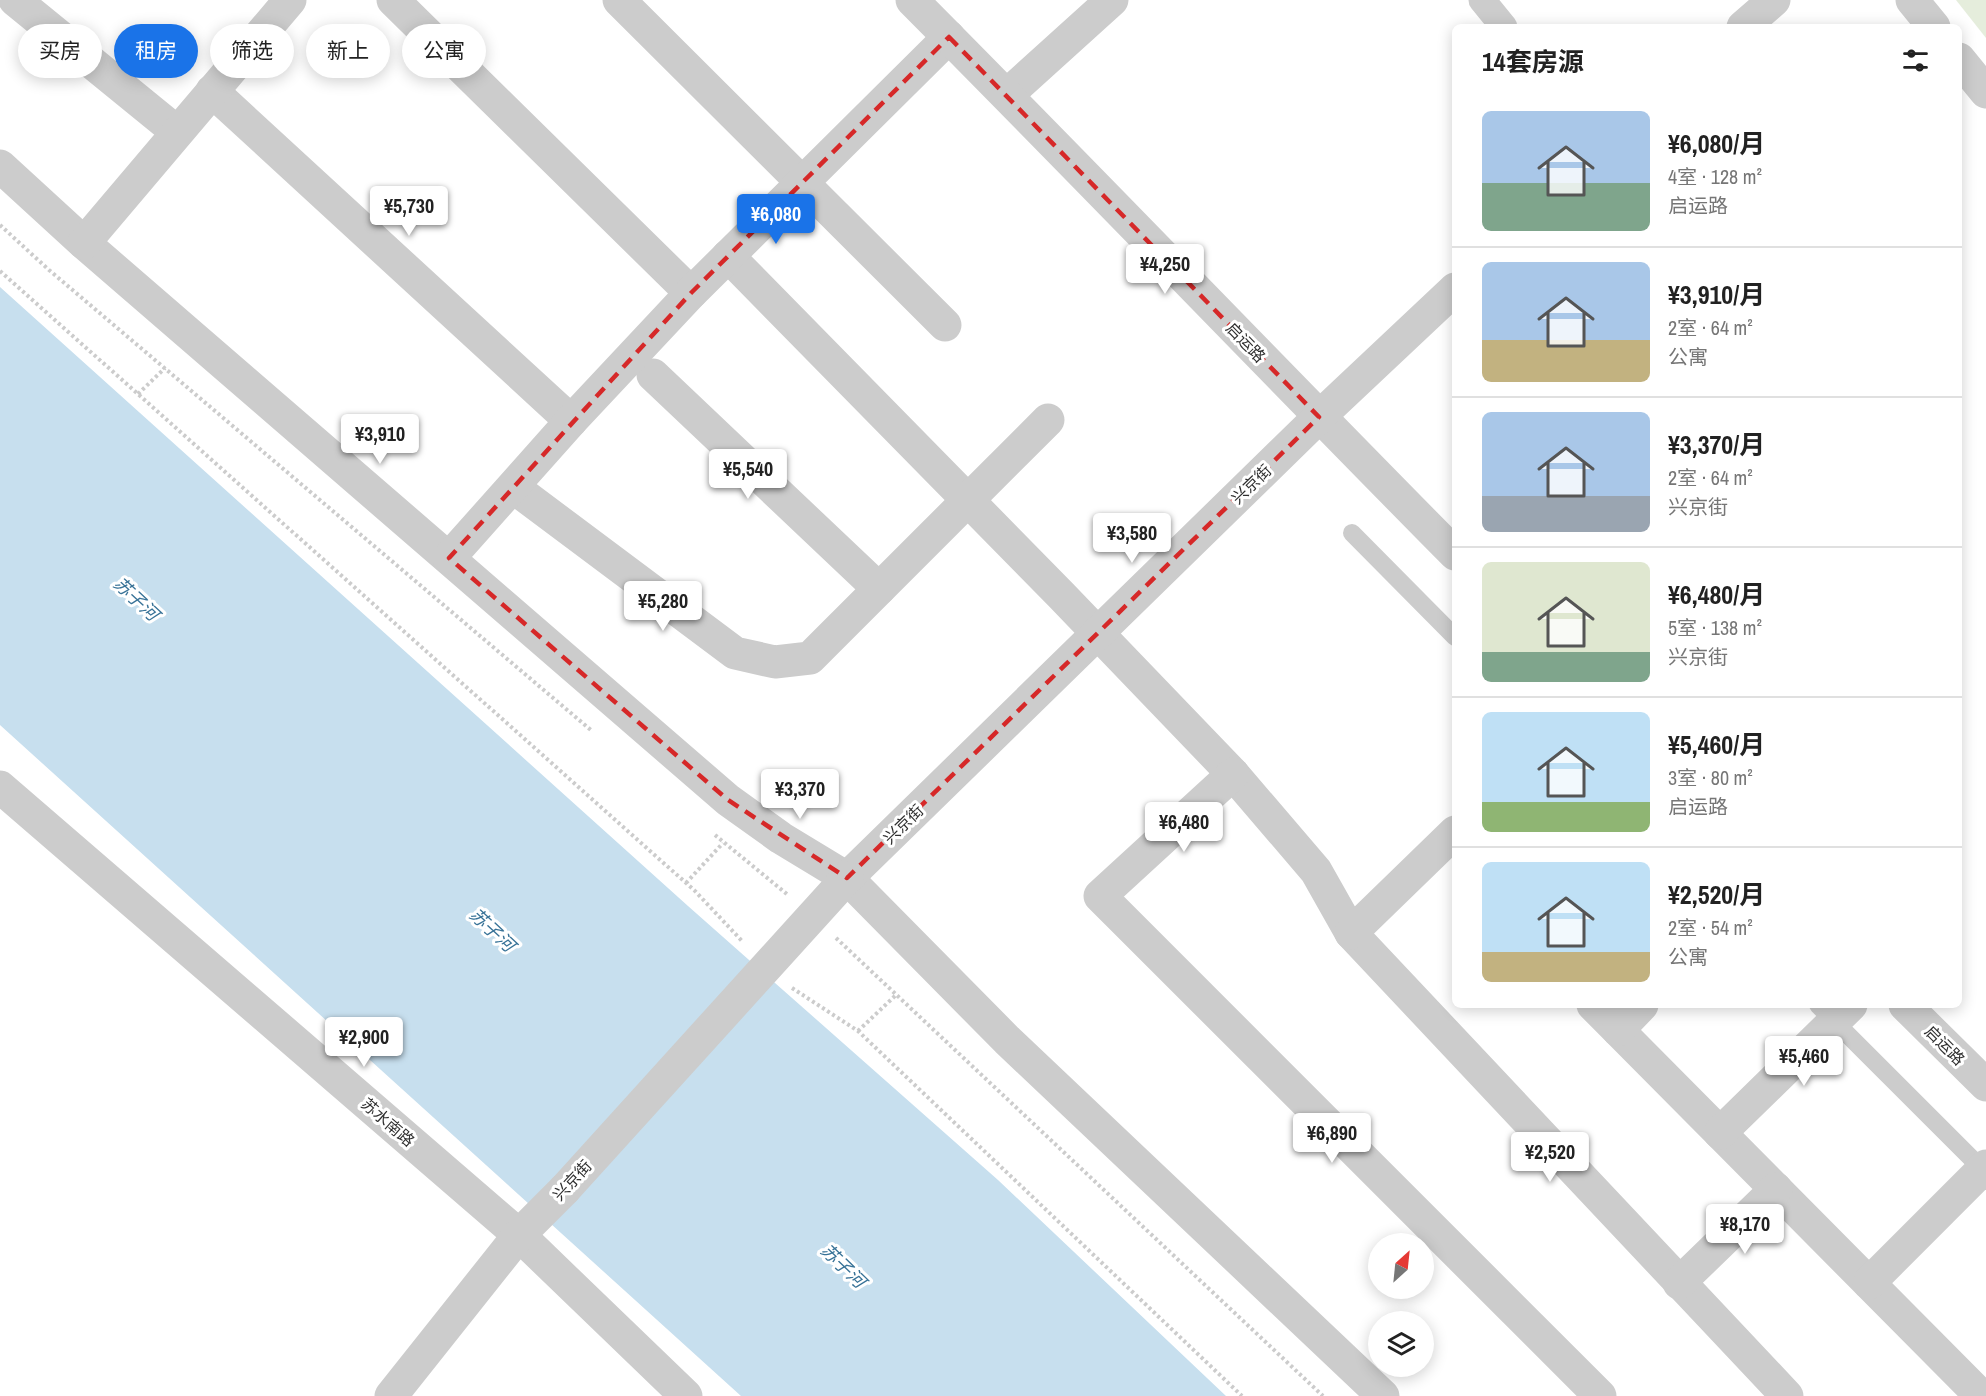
<!DOCTYPE html>
<html lang="zh">
<head>
<meta charset="utf-8">
<style>
  body { margin:0; font-family:"Archivo Narrow","Noto Sans SC",sans-serif; background:#f2f2f2; color:#222; height:100vh; display:flex; flex-direction:column; font-size:22px; white-space:nowrap }
  * { box-sizing:border-box; margin:0 }
  p { font-size:20px; color:#767676 }
  .icon { flex:none; width:33px; height:33px; fill:none; stroke:currentColor; stroke-width:2; stroke-linecap:round; stroke-linejoin:round }
  .map { position:relative; flex:1; overflow:hidden }
  .drawer { position:absolute; left:1452px; top:24px; width:510px; height:984px; display:flex; flex-direction:column; background:#fff; border-radius:9px; box-shadow:0 3px 15px #0003 }
  .drawer>* { flex:none }
  .hud { position:absolute; left:18px; top:24px; width:570px; height:54px; display:flex; gap:12px }
  .needle { width:39px; rotate:27deg }
  .tools { position:absolute; left:1368px; top:1233px; display:grid; gap:12px }
  .tools a { display:grid; place-items:center; width:66px; height:66px; border-radius:50%; background:#fff; box-shadow:0 3px 15px #0003; font-size:30px }
  .price { position:absolute; translate:-50% -51px; padding:0 14px; border-radius:6px; background:#fff; color:#222; font-size:20px; line-height:39px; filter:drop-shadow(0 2px 3px #0008) }
  .price::after { content:''; position:absolute; left:50%; top:36px; width:18px; height:14px; margin-left:-9px; background:inherit; clip-path:polygon(0 0,100% 0,50% 100%) }
  .price.current { background:#1a73e8; color:#fff }
  ul { padding:0; list-style:none }
  li { display:flex; align-items:center; gap:18px; height:150px; padding:0 30px }
  li+li { border-top:2px solid #e0e0e0 }
  li span { display:grid; place-items:center; flex:none; width:168px; height:120px; border-radius:9px; color:#555 }
  li>.icon { margin-inline-start:auto }
  span .icon { width:72px; height:72px; fill:#fffc; stroke-width:1 }
  li b { font-size:26px }
  h2 { display:flex; justify-content:space-between; align-items:center; height:72px; padding:0 30px; font-size:26px }
  .pill { padding:0 21px; border-radius:27px; background:#fff; box-shadow:0 3px 15px #0003; font-size:21px; line-height:54px }
  .pill.current { background:#1a73e8; color:#fff }
  .map>svg:first-child { display:block }
  .green { fill:#e5eddc }
  .water { fill:#c7dfee }
  .lines { fill:none; stroke-linecap:round; stroke-linejoin:round }
  .path { stroke:#ccc; stroke-width:4; stroke-dasharray:3 3; stroke-linecap:butt }
  .service { stroke:#ccc; stroke-width:18 }
  .pedestrian { stroke:#ccc; stroke-width:27 }
  .minor { stroke:#ccc; stroke-width:33 }
  .tertiary { stroke:#ccc; stroke-width:33 }
  .tertiary-bridge { stroke:#ccc; stroke-width:33 }
  .marked { fill:none; stroke:#d62828; stroke-width:4.5; stroke-dasharray:12 8; stroke-linejoin:round }
  .labels { text-anchor:middle; stroke-width:6; stroke-linejoin:round; paint-order:stroke }
  .street-label { font-size:16px; fill:#2f2f2f; stroke:#fff }
  .water-label { font-size:18px; font-style:italic; fill:#377297; stroke:#fff }
</style>
</head>
<body>
<div class="map">
<svg width="1986" height="1396" viewBox="0 0 1986 1396">
  <rect width="100%" height="100%" fill="#fff"/>
  <path class="green" d="M1956 0H1986V38Z"/>
  <path class="water" d="M0 287 688 906 998 1180 1226 1396H741L0 725Z"/>
  <g class="lines">
    <g class="path">
      <path d="M0 225 49 270 592 731"/>
      <path d="M0 271 695 891 743 942"/>
      <path d="M138 394 165 368"/>
      <path d="M715 835 788 895"/>
      <path d="M686 883 723 843"/>
      <path d="M836 938 1323 1396"/>
      <path d="M792 988 858 1031 1242 1396"/>
      <path d="M858 1031 897 994"/>
    </g>
    <g class="service">
      <path d="M1352 533 1455 637"/>
      <path d="M1818 1005 1986 1173"/>
    </g>
    <path class="pedestrian" d="M1482 0 1504 27"/>
    <g class="minor">
      <path d="M15 0 177 132"/>
      <path d="M393 0 691 293"/>
      <path d="M619 0 945 325"/>
      <path d="M212 91 571 421"/>
      <path d="M1007 95 1112 0"/>
      <path d="M0 166 84 243 728 800 781 838 847 878 1007 1040 1383 1396"/>
      <path d="M84 243 290 0"/>
      <path d="M728 256 1061 595 1233 774 1316 871 1351 933 1787 1396"/>
      <path d="M653 375 879 589"/>
      <path d="M513 487 735 653 775 662 810 658 1048 420"/>
      <path d="M449 558 571 421 691 293 949 37"/>
      <path d="M1233 774 1100 896 1600 1396"/>
      <path d="M1351 933 1455 832"/>
      <path d="M1593 1005 1981 1396"/>
      <path d="M1618 1030 1642 1005"/>
      <path d="M1720 1133 1851 1005"/>
      <path d="M1679 1283 1776 1189"/>
      <path d="M1869 1283 1986 1166"/>
    </g>
    <g class="tertiary">
      <path d="M912 0C1094 183 1273 370 1455 554"/>
      <path d="M1912 0 1934 27"/>
      <path d="M1743 27 1774 0"/>
      <path d="M1959 59 1986 92"/>
      <path d="M0 787 519 1235 686 1396"/>
      <path d="M847 878 1319 417 1455 289"/>
      <path d="M1905 1005 1986 1085"/>
      <path d="M391 1396 519 1235 565 1189"/>
    </g>
    <path class="tertiary-bridge" d="M565 1189 847 878"/>
  </g>
  <path class="marked" d="M949 37 1319 417 847 878 728 800 449 558 691 293Z"/>
  <g class="labels">
    <g class="street-label">
      <text transform="translate(1246 342) rotate(46)" y="6">启运路</text>
      <text transform="translate(1251 484) rotate(-44)" y="6">兴京街</text>
      <text transform="translate(903 824) rotate(-44)" y="6">兴京街</text>
      <text transform="translate(1945 1045) rotate(45)" y="6">启运路</text>
      <text transform="translate(388 1122) rotate(41)" y="6">苏水南路</text>
      <text transform="translate(572 1180) rotate(-47)" y="6">兴京街</text>
    </g>
    <g class="water-label">
      <text transform="translate(136 599) rotate(43)" y="6">苏子河</text>
      <text transform="translate(492 930) rotate(43)" y="6">苏子河</text>
      <text transform="translate(843 1266) rotate(44)" y="6">苏子河</text>
    </g>
  </g>
</svg>
<div class="tools">
<a><svg class="needle" viewBox="-14 -14 28 28"><path d="M0-13l5 13h-10z" fill="#e53935"/><path d="M0 13l5-13h-10z" fill="#767676"/></svg></a>
<a><svg class="icon" aria-label="layers" viewBox="0 0 24 24"><path d="M12 4l9 5-9 5-9-5zM3 14l9 5 9-5"/></svg></a>
</div>
<b class="price" style="left:409px;top:237px">¥5,730</b>
<b class="price current" style="left:776px;top:245px">¥6,080</b>
<b class="price" style="left:1165px;top:295px">¥4,250</b>
<b class="price" style="left:380px;top:465px">¥3,910</b>
<b class="price" style="left:748px;top:500px">¥5,540</b>
<b class="price" style="left:1132px;top:564px">¥3,580</b>
<b class="price" style="left:663px;top:632px">¥5,280</b>
<b class="price" style="left:800px;top:820px">¥3,370</b>
<b class="price" style="left:1184px;top:853px">¥6,480</b>
<b class="price" style="left:364px;top:1068px">¥2,900</b>
<b class="price" style="left:1804px;top:1087px">¥5,460</b>
<b class="price" style="left:1332px;top:1164px">¥6,890</b>
<b class="price" style="left:1550px;top:1183px">¥2,520</b>
<b class="price" style="left:1745px;top:1255px">¥8,170</b>
<div class="hud">
<a class="pill">买房</a>
<a class="pill current">租房</a>
<a class="pill">筛选</a>
<a class="pill">新上</a>
<a class="pill">公寓</a>
</div>
<section class="drawer">
<h2>14套房源<svg class="icon" aria-label="filters" viewBox="0 0 24 24"><path d="M4 7h16M4 17h16"/><circle cx="9" cy="7" r="2"/><circle cx="15" cy="17" r="2"/></svg></h2>
<ul>
<li><span style="background:linear-gradient(#a9c7e8 60%,#7fa58c 0)"><svg class="icon" aria-label="home" viewBox="0 0 24 24"><path d="M3 11l9-7 9 7M6 9v11h12V9"/></svg></span><div><b>¥6,080/月</b><p>4室 · 128 m²</p><p>启运路</p></div></li>
<li><span style="background:linear-gradient(#a9c7e8 65%,#c2b280 0)"><svg class="icon" aria-label="home" viewBox="0 0 24 24"><path d="M3 11l9-7 9 7M6 9v11h12V9"/></svg></span><div><b>¥3,910/月</b><p>2室 · 64 m²</p><p>公寓</p></div></li>
<li><span style="background:linear-gradient(#a9c7e8 70%,#9aa5b1 0)"><svg class="icon" aria-label="home" viewBox="0 0 24 24"><path d="M3 11l9-7 9 7M6 9v11h12V9"/></svg></span><div><b>¥3,370/月</b><p>2室 · 64 m²</p><p>兴京街</p></div></li>
<li><span style="background:linear-gradient(#dfe7d0 75%,#7fa58c 0)"><svg class="icon" aria-label="home" viewBox="0 0 24 24"><path d="M3 11l9-7 9 7M6 9v11h12V9"/></svg></span><div><b>¥6,480/月</b><p>5室 · 138 m²</p><p>兴京街</p></div></li>
<li><span style="background:linear-gradient(#bfe0f5 75%,#8fb573 0)"><svg class="icon" aria-label="home" viewBox="0 0 24 24"><path d="M3 11l9-7 9 7M6 9v11h12V9"/></svg></span><div><b>¥5,460/月</b><p>3室 · 80 m²</p><p>启运路</p></div></li>
<li><span style="background:linear-gradient(#bfe0f5 75%,#c2b280 0)"><svg class="icon" aria-label="home" viewBox="0 0 24 24"><path d="M3 11l9-7 9 7M6 9v11h12V9"/></svg></span><div><b>¥2,520/月</b><p>2室 · 54 m²</p><p>公寓</p></div></li>
</ul>
</section>
</div>
</body>
</html>
